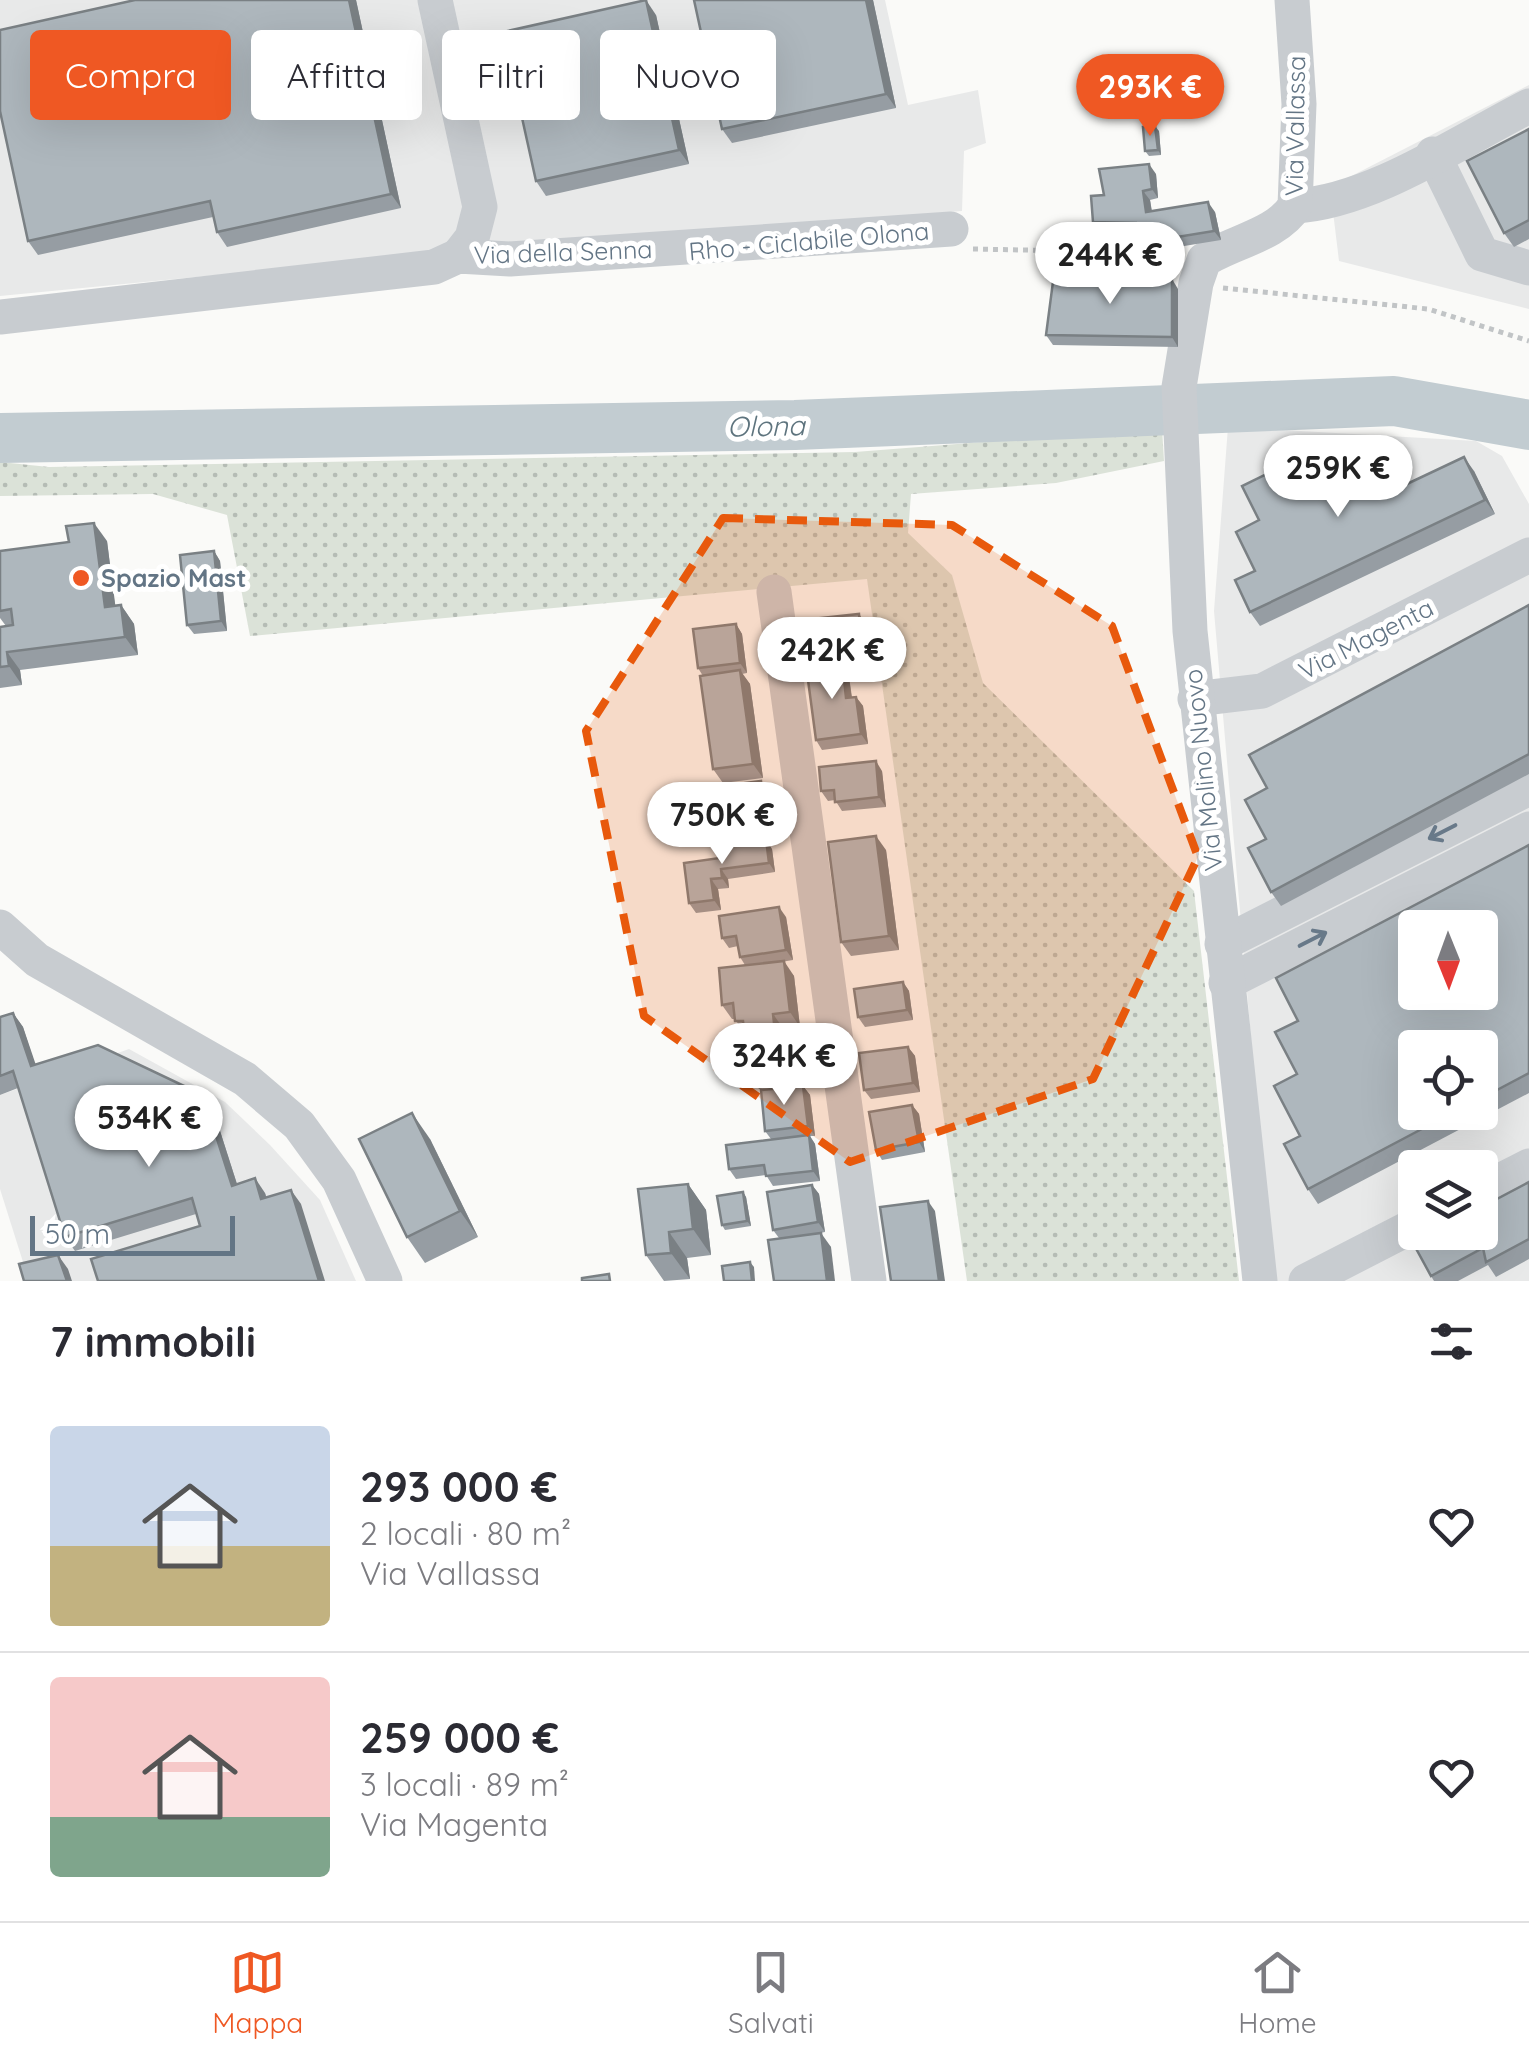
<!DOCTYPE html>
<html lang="it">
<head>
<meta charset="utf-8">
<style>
  body { margin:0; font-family:Quicksand,sans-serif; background:#f2f2f3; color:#2b2b33; height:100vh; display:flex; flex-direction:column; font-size:38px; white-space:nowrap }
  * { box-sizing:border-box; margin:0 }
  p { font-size:32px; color:#7c7c81 }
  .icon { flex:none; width:55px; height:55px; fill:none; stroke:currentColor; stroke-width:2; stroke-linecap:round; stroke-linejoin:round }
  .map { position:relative; height:1281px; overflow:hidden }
  .side { display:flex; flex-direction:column; background:#fff; flex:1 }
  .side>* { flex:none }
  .banner { position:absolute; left:30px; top:30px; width:1000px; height:90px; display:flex; gap:20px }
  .needle { width:65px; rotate:179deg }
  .buttons { position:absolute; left:1398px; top:910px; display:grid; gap:20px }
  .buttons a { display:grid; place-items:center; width:100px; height:100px; border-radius:10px; background:#fff; box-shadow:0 10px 40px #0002; font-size:50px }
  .scale { position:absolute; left:30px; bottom:25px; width:205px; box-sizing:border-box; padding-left:10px; border:5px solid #637585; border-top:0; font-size:28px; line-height:35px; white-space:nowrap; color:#637585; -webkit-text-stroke:8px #fff; paint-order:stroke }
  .price { position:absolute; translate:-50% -85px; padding:0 22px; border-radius:35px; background:#fff; color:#222; font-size:32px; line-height:65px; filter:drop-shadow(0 2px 5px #0008) }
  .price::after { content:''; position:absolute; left:50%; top:60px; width:30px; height:22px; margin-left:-15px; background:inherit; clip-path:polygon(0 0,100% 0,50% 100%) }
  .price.active { background:#ef5823; color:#fff }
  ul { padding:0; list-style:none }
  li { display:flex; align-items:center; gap:30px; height:250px; padding:0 50px }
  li+li { border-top:2px solid #e1e1e2 }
  li span { display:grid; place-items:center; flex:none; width:280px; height:200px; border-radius:10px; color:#555 }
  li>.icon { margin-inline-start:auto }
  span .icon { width:120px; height:120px; fill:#fffc; stroke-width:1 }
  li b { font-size:42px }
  h2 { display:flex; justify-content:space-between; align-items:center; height:120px; padding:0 50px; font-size:42px }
  .tag { padding:0 35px; border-radius:10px; background:#fff; box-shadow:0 10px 40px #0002; font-size:35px; line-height:90px }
  .tag.active { background:#ef5823; color:#fff }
  .menu { display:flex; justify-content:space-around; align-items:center; height:140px; border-top:2px solid #e1e1e2; background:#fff; font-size:28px; color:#7c7c81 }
  .menu a { display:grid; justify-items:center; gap:5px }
  .menu .active { color:#ef5823 }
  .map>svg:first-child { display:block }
  .built { fill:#e8e9e9; fill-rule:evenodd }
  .grass { fill:url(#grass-dots) }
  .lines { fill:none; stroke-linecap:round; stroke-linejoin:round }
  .river { stroke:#c2ccd1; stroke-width:50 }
  .path { stroke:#c1c4c6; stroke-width:5; stroke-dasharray:5 5; stroke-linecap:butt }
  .minor { stroke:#c8ccd0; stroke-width:35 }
  .wall { fill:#969da3; fill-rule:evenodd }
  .shaded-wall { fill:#7a8084 }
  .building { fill:#aeb7bd; stroke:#7a8084; stroke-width:2.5; fill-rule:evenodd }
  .oneway { stroke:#687989 }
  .marked { fill:#e8590c; fill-opacity:0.2; stroke:#e8590c; stroke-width:8; stroke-dasharray:20 12; stroke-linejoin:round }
  .poi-dot { fill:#ef5823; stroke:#fff; stroke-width:4 }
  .labels { text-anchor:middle; stroke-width:10; stroke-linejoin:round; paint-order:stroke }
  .street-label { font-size:25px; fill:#637585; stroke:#fff }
  .poi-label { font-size:25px; font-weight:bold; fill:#637585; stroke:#fff; text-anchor:start }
  .water-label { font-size:28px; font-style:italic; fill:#5e747e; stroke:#fff }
</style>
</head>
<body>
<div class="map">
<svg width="1529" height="1281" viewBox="0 0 1529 1281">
  <defs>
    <pattern id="grass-dots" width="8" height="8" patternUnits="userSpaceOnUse" patternTransform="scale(2.5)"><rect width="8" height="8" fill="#dbe2d8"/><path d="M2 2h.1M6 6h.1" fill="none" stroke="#b5bcb5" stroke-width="1.8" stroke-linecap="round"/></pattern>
  </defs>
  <rect width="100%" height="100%" fill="#fafaf8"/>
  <g class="built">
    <path d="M0 0H885L908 105 978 90 986 143 964 151 962 211 434 254 0 296Z"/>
    <path d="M1529 85V309L1339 261 1330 187Z"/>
    <path d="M1228 427 1476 441 1502 456 1529 504V1281H1272L1214 611ZM1415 928H1480V992H1415ZM1415 1048H1480V1112H1415ZM1415 1168H1480V1232H1415Z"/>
    <path d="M129 1049 225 1102 270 1145 320 1200 356 1281H29L0 1189V1095Z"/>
  </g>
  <path class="grass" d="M1162 428 1164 461 1056 483 911 494 908 533 952 575 983 683 1194 891 1239 1281H967L867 579 250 636 227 515 153 494 0 496V462L49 467 855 452Z"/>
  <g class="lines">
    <path class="river" d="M0 438 795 425 1394 401 1529 425"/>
    <g class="path">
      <path d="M973 249 1177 253"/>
      <path d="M1223 288 1428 309 1529 341"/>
    </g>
    <g class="minor">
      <path d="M435 0 480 207 472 238 458 256"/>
      <path d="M1433 154 1482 254 1529 268"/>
      <path d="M1295 206C1371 202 1460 141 1529 106"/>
      <path d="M0 317 434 267 458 256 510 259 951 229"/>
      <path d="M774 592 869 1281"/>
      <path d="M1195 699 1262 691 1529 555"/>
      <path d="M0 927 37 960 245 1079 299 1125 339 1180 385 1281"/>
      <path d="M1222 944 1529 788"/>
      <path d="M1226 983 1529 829"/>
      <path d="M1480 1191 1529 1166"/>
      <path d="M1260 1281 1190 631 1179 387 1196 283 1204 260C1232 242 1277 235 1295 206L1299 104 1292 0"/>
      <path d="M1306 1281 1415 1225"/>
    </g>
  </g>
  <g class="wall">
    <path d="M356 0 401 208 227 247 217 232 213 217 38 255 28 241Z"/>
    <path d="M873 0 896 108 732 143 722 129Z"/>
    <path d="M656 15 689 164 546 196 536 181Z"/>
    <path d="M1529 129V239L1514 247 1504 233Z"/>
    <path d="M1159 131 1161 155 1149 156 1145 151Z"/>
    <path d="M1156 174 1158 198 1150 200 1152 211 1215 212 1221 240 1178 247H1146L1139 237 1138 232 1100 231 1093 222Z"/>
    <path d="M1178 289V347L1053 345 1046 335Z"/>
    <path d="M1372 454 1382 468 1393 490 1474 471 1495 514 1260 626 1250 612 1259 520 1313 470 1318 479Z"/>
    <path d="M107 541 115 606 121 605 134 624 138 655 20 670 22 685 0 688V627L6 626 0 618V551Z"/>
    <path d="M214 551 220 561 227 631 194 634 187 625Z"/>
    <path d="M1529 605V774L1281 906 1271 892 1267 788Z"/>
    <path d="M736 624 742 634 747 673 742 674 750 684 763 778 723 783 713 769 703 676 698 668Z"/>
    <path d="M866 624 869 659 842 661 848 670 852 697H856L863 706 868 744 822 750 816 740 811 664 805 655Z"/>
    <path d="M882 771 886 807 842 811 835 800 828 801 821 791Z"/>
    <path d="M761 781 768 790 773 835 727 841 721 831Z"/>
    <path d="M1529 845V1093L1318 1204 1308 1189 1300 1136 1297 1074 1298 1021ZM1480 1048V1112H1415Z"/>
    <path d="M772 849 775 872 728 879 729 888 718 889 721 910 696 913 689 903 720 858Z"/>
    <path d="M886 850 899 950 851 956 841 942Z"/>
    <path d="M786 917 793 960 781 962 794 976 800 1027 783 1028V1031L792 1030 801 1044 806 1085 759 1089 749 1075 745 1035 735 1019H732L722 1005 745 965 740 957 738 946 729 948 722 938Z"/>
    <path d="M903 982 909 991 913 1020 865 1027 858 1017Z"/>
    <path d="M13 1013 23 1027 35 1065 203 1095 213 1109 237 1184 265 1193 266 1197 301 1204 200 1226 196 1214 75 1251 65 1237 18 1088 0 1095V1017Z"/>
    <path d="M908 1047 915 1056 920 1092 871 1099 864 1090Z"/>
    <path d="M803 1086 810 1095 815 1136H810L815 1144 820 1181 773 1186 766 1175 736 1179 729 1169 771 1139 765 1131Z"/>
    <path d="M912 1105 919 1114 925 1152 882 1160 876 1150Z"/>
    <path d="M430 1139 478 1237 425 1263 407 1237Z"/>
    <path d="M1529 1182V1259L1496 1277 1488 1265 1458 1281H1434L1431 1276Z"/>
    <path d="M688 1184 706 1210 711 1255 687 1258 690 1279 664 1281 646 1255Z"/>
    <path d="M812 1185 819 1194 825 1232 815 1234 831 1247 779 1238 773 1230Z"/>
    <path d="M743 1192 746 1197 751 1226 725 1230 722 1225Z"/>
  </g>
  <g class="shaded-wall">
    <path d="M349 0H356L401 208 391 194Z"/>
    <path d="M646 0 656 15 689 164 679 150Z"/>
    <path d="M866 0H873L896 108 886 94Z"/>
    <path d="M1155 126 1159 131 1161 155 1158 150Z"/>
    <path d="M1149 164 1156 174 1158 198 1152 189Z"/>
    <path d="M1143 191 1150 200 1153 221 1146 212Z"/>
    <path d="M1208 202 1215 212 1221 240 1214 231Z"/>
    <path d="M1172 279 1178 289V347L1172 337Z"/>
    <path d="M1372 454 1382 468 1400 506 1390 492Z"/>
    <path d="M1304 456 1313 470 1325 495 1315 481Z"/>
    <path d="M1464 457 1474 471 1495 514 1485 500Z"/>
    <path d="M94 523 107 541 118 626 105 607Z"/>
    <path d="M214 551 220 561 227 631 221 621Z"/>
    <path d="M121 605 134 624 138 655 125 637Z"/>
    <path d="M859 614 866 624 869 659 862 649Z"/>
    <path d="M736 624 742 634 747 673 740 663Z"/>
    <path d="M7 652 20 670 22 685 9 666Z"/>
    <path d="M842 660 848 670 853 708 846 698Z"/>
    <path d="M740 670 750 684 763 778 753 764Z"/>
    <path d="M856 697 863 706 868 744 861 734Z"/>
    <path d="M876 761 882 771 886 807 879 797Z"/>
    <path d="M761 781 768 790 773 835 766 826Z"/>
    <path d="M876 836 886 850 899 950 889 936Z"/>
    <path d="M766 839 772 849 775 872 769 863Z"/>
    <path d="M721 869 728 879 729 888 722 878Z"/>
    <path d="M711 879 718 889 721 910 714 900Z"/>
    <path d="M779 907 786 917 793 960 786 950Z"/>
    <path d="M784 961 794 976 800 1027 790 1012Z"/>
    <path d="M903 982 909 991 913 1020 907 1010Z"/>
    <path d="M13 1013 23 1027 41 1080 31 1066Z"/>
    <path d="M773 1014 783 1028 785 1046 775 1032Z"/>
    <path d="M792 1030 801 1044 806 1085 796 1071Z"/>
    <path d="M908 1047 915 1056 920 1092 913 1083Z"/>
    <path d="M803 1086 810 1095 815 1136 808 1126Z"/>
    <path d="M203 1095 213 1109 242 1200 232 1186Z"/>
    <path d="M912 1105 919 1114 925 1152 919 1142Z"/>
    <path d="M412 1113 430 1139 478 1237 460 1211Z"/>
    <path d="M809 1135 815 1144 820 1181 813 1171Z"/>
    <path d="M255 1178 265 1193 271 1213 261 1199Z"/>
    <path d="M688 1184 706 1210 711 1255 693 1229Z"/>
    <path d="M812 1185 819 1194 825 1232 818 1222Z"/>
    <path d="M291 1190 301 1204 325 1281H319Z"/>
    <path d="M743 1192 746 1197 751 1226 747 1221Z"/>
    <path d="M928 1201 935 1211 945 1281H939Z"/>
    <path d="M669 1232 687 1258 690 1279 671 1253Z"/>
    <path d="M821 1233 831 1247 835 1281H827Z"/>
    <path d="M58 1255 68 1269 72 1281H67Z"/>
    <path d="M750 1262 754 1267 755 1281H752Z"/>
  </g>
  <g class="building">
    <path d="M135 0H349L391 194 217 232 210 201 28 241 0 111V30Z"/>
    <path d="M646 0 679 150 536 181 503 32Z"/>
    <path d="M694 0H866L886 94 722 129Z"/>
    <path d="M1155 126 1158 150 1145 151 1143 127Z"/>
    <path d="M1529 129V220L1504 233 1467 161Z"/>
    <path d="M1149 164 1152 189 1143 191 1146 212 1208 202 1214 231 1171 238 1139 237 1136 223 1093 222 1091 196 1104 195 1099 169Z"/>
    <path d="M1054 274 1172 279V337L1046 335Z"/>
    <path d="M1372 454 1390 492 1464 457 1485 500 1250 612 1235 580 1255 571 1236 532 1259 520 1242 486 1304 456 1315 481Z"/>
    <path d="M94 523 105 607 121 605 125 637 7 652 9 666 0 667V627L13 625 11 609 0 611V551L69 542 66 526Z"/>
    <path d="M214 551 221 621 187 625 180 555Z"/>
    <path d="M1529 605V754L1271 892 1248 848 1266 839 1245 800 1267 788 1249 755Z"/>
    <path d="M859 614 862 649 805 655 802 620Z"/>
    <path d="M736 624 740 663 698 668 693 629Z"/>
    <path d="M842 660 846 698 856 697 861 734 816 740 806 665Z"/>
    <path d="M740 670 753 764 713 769 700 676Z"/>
    <path d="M876 761 879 797 835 802 834 790 821 791 819 767Z"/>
    <path d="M761 781 766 826 721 831 715 787Z"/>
    <path d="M876 836 889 936 841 942 828 842Z"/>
    <path d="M766 839 769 863 721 869 722 878 711 879 714 900 689 903 684 863 720 858 718 845Z"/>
    <path d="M1529 845V1073L1480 1099V1048H1415V1112H1454L1308 1189 1284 1144 1300 1136 1274 1086 1297 1074 1275 1032 1298 1021 1276 978ZM1415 928H1480V992H1415Z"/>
    <path d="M779 907 786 950 740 957 736 936 722 938 719 916Z"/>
    <path d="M784 961 790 1012 773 1014 775 1032 792 1030 796 1071 749 1075 743 1021H735L733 1003 722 1005 719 968Z"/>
    <path d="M903 982 907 1010 858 1017 854 989Z"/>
    <path d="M13 1013 31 1066 98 1045 203 1095 232 1186 255 1178 261 1199 291 1190 319 1281H98L91 1259 200 1226 192 1198 65 1237 13 1071 0 1076V1017Z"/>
    <path d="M908 1047 913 1083 864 1090 859 1053Z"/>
    <path d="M803 1086 808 1126 765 1131 761 1090Z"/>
    <path d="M912 1105 919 1142 876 1150 869 1112Z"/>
    <path d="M412 1113 460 1211 407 1237 359 1139Z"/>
    <path d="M809 1135 813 1171 766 1176 764 1165 729 1169 726 1145Z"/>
    <path d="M1529 1182V1239L1486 1262 1483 1248 1431 1276 1413 1243 1433 1232H1480V1208Z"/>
    <path d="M688 1184 693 1229 669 1232 671 1253 646 1255 638 1189Z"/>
    <path d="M812 1185 818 1222 773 1230 767 1192Z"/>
    <path d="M743 1192 747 1221 722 1225 717 1196Z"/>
    <path d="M928 1201 939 1281H891L880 1207Z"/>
    <path d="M821 1233 827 1281H774L768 1240Z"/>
    <path d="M58 1255 67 1281H24L19 1264Z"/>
    <path d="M750 1262 752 1281H724L722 1266Z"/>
    <path d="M609 1274 610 1281H582V1278Z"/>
  </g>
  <defs><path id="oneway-shaft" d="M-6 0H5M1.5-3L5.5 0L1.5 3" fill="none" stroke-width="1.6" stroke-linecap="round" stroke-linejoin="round" transform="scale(2.5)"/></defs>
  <g class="oneway">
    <use href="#oneway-shaft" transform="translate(1442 832) rotate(153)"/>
    <use href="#oneway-shaft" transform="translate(1313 939) rotate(-27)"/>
  </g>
  <path class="marked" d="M723 518 952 525 1112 626 1198 857 1093 1079 850 1162 644 1016 586 731Z"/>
  <circle class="poi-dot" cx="81" cy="578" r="10"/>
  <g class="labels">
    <g class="street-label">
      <text transform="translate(1295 126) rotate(-89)" y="9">Via Vallassa</text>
      <text transform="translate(809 241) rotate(-5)" y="9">Rho - Ciclabile Olona</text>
      <text transform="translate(563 252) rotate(-2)" y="9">Via della Senna</text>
      <text transform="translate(1366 639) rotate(-27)" y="9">Via Magenta</text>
      <text transform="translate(1203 770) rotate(-96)" y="9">Via Molino Nuovo</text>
    </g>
    <g class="poi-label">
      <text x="101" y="587">Spazio Mast</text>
    </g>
    <g class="water-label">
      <text transform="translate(766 426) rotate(-1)" y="10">Olona</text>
    </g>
  </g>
</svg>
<div class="buttons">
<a><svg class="needle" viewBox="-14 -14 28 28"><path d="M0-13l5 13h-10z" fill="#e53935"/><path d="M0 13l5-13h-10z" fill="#7c7c81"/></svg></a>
<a><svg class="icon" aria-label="locate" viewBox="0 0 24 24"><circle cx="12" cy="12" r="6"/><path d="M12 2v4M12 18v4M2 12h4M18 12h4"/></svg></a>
<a><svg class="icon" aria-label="layers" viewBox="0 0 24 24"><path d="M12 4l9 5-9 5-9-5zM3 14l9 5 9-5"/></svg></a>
</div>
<div class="scale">50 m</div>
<b class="price active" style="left:1150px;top:139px">293K €</b>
<b class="price" style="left:1110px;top:307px">244K €</b>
<b class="price" style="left:1338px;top:520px">259K €</b>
<b class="price" style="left:832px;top:702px">242K €</b>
<b class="price" style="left:722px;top:867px">750K €</b>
<b class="price" style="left:784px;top:1108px">324K €</b>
<b class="price" style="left:149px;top:1170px">534K €</b>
<div class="banner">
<a class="tag active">Compra</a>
<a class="tag">Affitta</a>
<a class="tag">Filtri</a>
<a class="tag">Nuovo</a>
</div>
</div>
<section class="side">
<h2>7 immobili<svg class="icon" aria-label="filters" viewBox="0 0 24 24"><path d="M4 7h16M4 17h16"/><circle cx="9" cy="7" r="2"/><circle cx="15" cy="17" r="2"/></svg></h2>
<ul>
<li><span style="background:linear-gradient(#c9d6e8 60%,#c2b280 0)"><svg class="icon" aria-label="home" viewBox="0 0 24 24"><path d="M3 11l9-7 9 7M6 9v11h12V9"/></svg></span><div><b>293 000 €</b><p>2 locali · 80 m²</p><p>Via Vallassa</p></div><svg class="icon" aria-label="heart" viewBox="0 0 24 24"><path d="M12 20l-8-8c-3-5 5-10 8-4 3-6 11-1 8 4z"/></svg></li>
<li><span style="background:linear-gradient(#f6c9c9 70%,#7fa58c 0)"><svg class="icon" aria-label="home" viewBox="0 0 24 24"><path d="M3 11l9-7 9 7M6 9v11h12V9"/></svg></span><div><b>259 000 €</b><p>3 locali · 89 m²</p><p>Via Magenta</p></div><svg class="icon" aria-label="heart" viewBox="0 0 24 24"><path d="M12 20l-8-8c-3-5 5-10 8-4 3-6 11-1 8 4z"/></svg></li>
</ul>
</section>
<nav class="menu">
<a class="active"><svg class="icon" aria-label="map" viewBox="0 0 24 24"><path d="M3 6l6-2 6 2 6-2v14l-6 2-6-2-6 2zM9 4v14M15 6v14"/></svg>Mappa</a>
<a><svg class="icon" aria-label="saved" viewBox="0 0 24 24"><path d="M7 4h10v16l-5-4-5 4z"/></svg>Salvati</a>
<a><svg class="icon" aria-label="home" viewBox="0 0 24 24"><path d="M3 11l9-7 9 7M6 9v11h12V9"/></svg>Home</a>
</nav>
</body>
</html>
